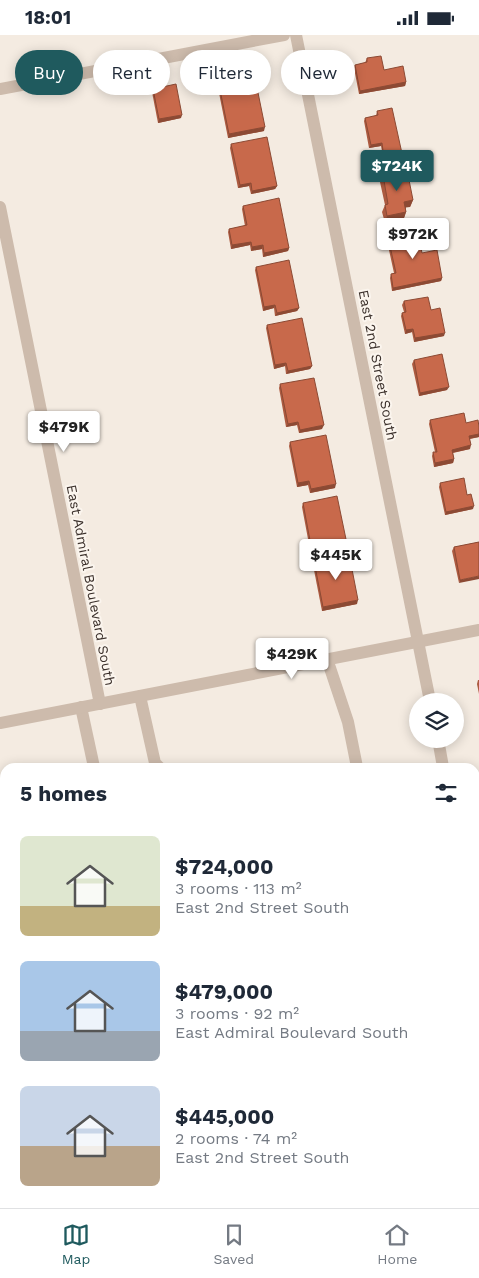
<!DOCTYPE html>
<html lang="en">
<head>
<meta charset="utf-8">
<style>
  body { margin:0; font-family:"Work Sans",sans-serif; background:#f6f6f7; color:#1f2937; height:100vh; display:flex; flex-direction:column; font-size:19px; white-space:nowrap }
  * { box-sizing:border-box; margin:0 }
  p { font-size:16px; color:#747a83 }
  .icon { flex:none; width:28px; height:28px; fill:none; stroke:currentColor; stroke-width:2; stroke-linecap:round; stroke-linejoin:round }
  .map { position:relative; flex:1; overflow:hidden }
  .details { position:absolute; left:0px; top:728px; width:480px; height:446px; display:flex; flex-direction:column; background:#fff; border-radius:15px 15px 0 0; box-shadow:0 2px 12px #0003 }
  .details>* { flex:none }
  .guide { position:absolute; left:15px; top:15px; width:450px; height:45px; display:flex; gap:10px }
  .buttons { position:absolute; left:409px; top:658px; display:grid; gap:10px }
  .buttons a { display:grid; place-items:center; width:55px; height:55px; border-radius:50%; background:#fff; box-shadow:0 2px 12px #0003; font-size:25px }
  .price { position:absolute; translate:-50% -42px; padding:0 11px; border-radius:5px; background:#fff; color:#222; font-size:16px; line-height:32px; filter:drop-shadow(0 1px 2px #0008) }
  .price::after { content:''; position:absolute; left:50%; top:30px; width:15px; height:11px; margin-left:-8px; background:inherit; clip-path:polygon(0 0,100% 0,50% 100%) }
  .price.on { background:#1f5a5e; color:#fff }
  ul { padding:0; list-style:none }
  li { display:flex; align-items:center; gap:15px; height:125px; padding:0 20px }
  li span { display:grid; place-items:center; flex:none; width:140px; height:100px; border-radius:8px; color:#555 }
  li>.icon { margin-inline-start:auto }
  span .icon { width:60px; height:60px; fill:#fffc; stroke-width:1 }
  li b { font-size:21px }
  h2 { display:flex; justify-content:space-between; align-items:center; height:60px; padding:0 20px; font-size:21px }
  .pill { padding:0 18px; border-radius:22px; background:#fff; box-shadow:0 2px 12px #0003; font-size:18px; line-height:45px }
  .pill.on { background:#1f5a5e; color:#fff }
  .status { display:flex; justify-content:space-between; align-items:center; height:35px; padding:0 25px; background:#fff; direction:ltr }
  .status svg { height:14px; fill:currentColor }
  .menu { display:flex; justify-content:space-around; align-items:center; height:70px; border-top:1px solid #e0e1e3; background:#fff; font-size:14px; color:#747a83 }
  .menu a { display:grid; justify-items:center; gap:2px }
  .menu .on { color:#1f5a5e }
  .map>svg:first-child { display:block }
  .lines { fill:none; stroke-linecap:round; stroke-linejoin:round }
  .path { stroke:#b9a596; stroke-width:3; stroke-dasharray:2.5 2.5; stroke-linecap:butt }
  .minor { stroke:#cdbbac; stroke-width:12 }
  .highway { stroke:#5c4a42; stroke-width:15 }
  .wall { fill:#ac5a40 }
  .shaded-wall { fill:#8c4a34 }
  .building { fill:#c8694b; stroke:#8c4a34 }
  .labels { text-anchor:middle; stroke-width:4; stroke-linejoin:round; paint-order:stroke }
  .street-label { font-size:14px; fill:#3b302b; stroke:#fbf5ee }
</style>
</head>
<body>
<div class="status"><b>18:01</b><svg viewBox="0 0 49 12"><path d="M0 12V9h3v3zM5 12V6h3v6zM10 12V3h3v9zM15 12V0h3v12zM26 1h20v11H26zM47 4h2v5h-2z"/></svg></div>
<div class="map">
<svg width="479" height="1173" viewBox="0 0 479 1173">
  <rect width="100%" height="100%" fill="#f4ebe1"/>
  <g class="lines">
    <g class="path">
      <path d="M475 890 479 907"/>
      <path d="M475 916 479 915"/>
      <path d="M0 977 5 976"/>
    </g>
    <g class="minor">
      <path d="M296 0 430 666"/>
      <path d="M0 54 284 0"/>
      <path d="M0 172 100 669"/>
      <path d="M327 624 348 687 357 732"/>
      <path d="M140 661 155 728 159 732"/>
      <path d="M81 672 94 732"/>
      <path d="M0 688 479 595"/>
      <path d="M438 704 443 732"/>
      <path d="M0 823 5 847"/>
      <path d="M0 914 5 911"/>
      <path d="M310 1169 313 1173"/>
    </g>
    <g class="highway">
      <path d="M0 1093 5 1097"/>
      <path d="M0 1166 8 1173"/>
      <path d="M86 1169 90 1173"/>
    </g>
  </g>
  <g class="wall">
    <path d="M367 23 384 35 406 47 405 51 359 59 354 33 355 30 365 28Z"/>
    <path d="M219 50 264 96 228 103 218 53Z"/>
    <path d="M153 54 181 83 158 88 152 57Z"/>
    <path d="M377 76 403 123 401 127 381 131 379 120 380 116H382L381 111 369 113 364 86 365 83 376 81Z"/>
    <path d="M231 109 277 151 275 154 251 159 249 151 238 153 230 113Z"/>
    <path d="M383 140 413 165 410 172H406V177L404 183 385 188 382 177 385 170 380 147Z"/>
    <path d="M243 171 289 213 288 216 263 222 262 214 251 216 250 210 231 214 228 197 229 194 245 191 242 174Z"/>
    <path d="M400 196 422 218 442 243 441 246 392 256 390 243 391 239 394 238 387 206 388 202 399 200Z"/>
    <path d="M256 232 299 273 297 276 275 281 274 273 263 276 255 235Z"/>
    <path d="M404 266 431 275 444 301 414 307 412 297 405 299 401 281 402 278 404 277 402 270Z"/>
    <path d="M267 290 312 331 310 334 286 339 285 331 274 334 266 293Z"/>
    <path d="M414 325 447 355 419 361 412 329Z"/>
    <path d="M280 349 322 394 299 398 297 390 286 392 279 353Z"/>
    <path d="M430 385 466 388 479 392V402L470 404V414L453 418 454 424 453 428 434 432 432 421 433 417H435L429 389Z"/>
    <path d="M290 407 335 453 310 458 308 450 297 452 289 411Z"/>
    <path d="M440 448 467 460 473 474 445 480 439 452Z"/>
    <path d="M303 468 346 513 311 520 302 472Z"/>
    <path d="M479 507 459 548 452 516 454 512Z"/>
    <path d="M314 526 357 569 322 576 313 530Z"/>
    <path d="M478 645H479V659L477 649Z"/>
  </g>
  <g class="shaded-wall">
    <path d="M406 47 405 51 359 59 360 56Z"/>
    <path d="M182 80 181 83 158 88 159 84Z"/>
    <path d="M265 92 264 96 228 103 229 99Z"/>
    <path d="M382 108 381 111 369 113 371 110Z"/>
    <path d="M403 123 401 127 381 131 382 127Z"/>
    <path d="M251 148 249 151 238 153 240 150Z"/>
    <path d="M277 151 275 154 251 159 252 156Z"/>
    <path d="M413 165 410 172 402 173 404 167Z"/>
    <path d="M406 177 404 183 385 188 387 181Z"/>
    <path d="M251 207 250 210 231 214 232 210Z"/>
    <path d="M263 210 262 214 251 216 252 212Z"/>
    <path d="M289 213 288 216 263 222 264 218Z"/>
    <path d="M442 243 441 246 392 256 393 253Z"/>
    <path d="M275 270 274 273 263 276 264 272Z"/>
    <path d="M299 273 297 276 275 281 277 278Z"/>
    <path d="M413 294 412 297 405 299 406 295Z"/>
    <path d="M445 298 444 301 414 307 415 303Z"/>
    <path d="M286 328 285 331 274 334 275 330Z"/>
    <path d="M312 331 310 334 286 339 288 336Z"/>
    <path d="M449 352 447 355 419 361 420 358Z"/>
    <path d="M298 387 297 390 286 392 288 389Z"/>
    <path d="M324 390 322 394 299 398 300 395Z"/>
    <path d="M479 399V402L468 404 469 401Z"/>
    <path d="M471 410 470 414 451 418 452 415Z"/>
    <path d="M454 424 453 428 434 432 435 428Z"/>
    <path d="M309 446 308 450 297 452 298 448Z"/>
    <path d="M336 449 335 453 310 458 311 454Z"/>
    <path d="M474 471 473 474 445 480 446 477Z"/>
    <path d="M347 509 346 513 311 520 312 516Z"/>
    <path d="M479 541V544L459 548 460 545Z"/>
    <path d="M358 565 357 569 322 576 323 572Z"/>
  </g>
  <g class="building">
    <path d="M381 21 384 35 403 31 406 47 360 56 355 30 367 27V23Z"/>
    <path d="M255 43 265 92 229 99 219 50Z"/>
    <path d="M176 49 182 80 159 84 153 54Z"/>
    <path d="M392 73 403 123 382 127 380 116H383L382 108 371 110 365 83 378 80 377 76Z"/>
    <path d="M267 102 277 151 252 156 251 148 240 150 231 109Z"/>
    <path d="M407 135 413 165 404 167 406 177 387 181 385 170 388 169 383 140Z"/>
    <path d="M279 163 289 213 264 218 263 210 252 212 251 207 232 210 229 194 247 190 243 171Z"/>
    <path d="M417 193 422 218 437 215 442 243 393 253 391 239 396 238 388 202 401 200 400 196Z"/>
    <path d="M289 225 299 273 277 278 275 270 264 272 256 232Z"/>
    <path d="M428 262 431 275 440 273 445 298 415 303 413 294 406 295 402 278 406 277 404 266Z"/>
    <path d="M302 283 312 331 288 336 286 328 275 330 267 290Z"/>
    <path d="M442 319 449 352 420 358 414 325Z"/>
    <path d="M314 343 324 390 300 395 298 387 288 389 280 349Z"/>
    <path d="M464 378 466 388 478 385 479 392V399L469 401 471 410 452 415 454 424 435 428 433 417H437L430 385Z"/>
    <path d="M326 400 336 449 311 454 309 446 298 448 290 407Z"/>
    <path d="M464 443 467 460 471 459 474 471 446 477 440 448Z"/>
    <path d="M337 461 347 509 312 516 303 468Z"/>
    <path d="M479 507V541L460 545 454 512Z"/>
    <path d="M349 519 358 565 323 572 314 526Z"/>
  </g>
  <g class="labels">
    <g class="street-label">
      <text transform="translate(378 330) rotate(79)" y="5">East 2nd Street South</text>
      <text transform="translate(91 550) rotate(79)" y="5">East Admiral Boulevard South</text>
    </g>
  </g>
</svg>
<div class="buttons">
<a><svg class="icon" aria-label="layers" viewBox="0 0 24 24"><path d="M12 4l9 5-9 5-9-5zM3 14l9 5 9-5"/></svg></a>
</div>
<b class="price on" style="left:397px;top:157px">$724K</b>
<b class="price" style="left:413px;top:225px">$972K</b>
<b class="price" style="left:64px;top:418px">$479K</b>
<b class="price" style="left:336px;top:546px">$445K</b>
<b class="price" style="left:292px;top:645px">$429K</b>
<div class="guide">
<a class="pill on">Buy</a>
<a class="pill">Rent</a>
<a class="pill">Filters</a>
<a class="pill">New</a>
</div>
<section class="details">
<h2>5 homes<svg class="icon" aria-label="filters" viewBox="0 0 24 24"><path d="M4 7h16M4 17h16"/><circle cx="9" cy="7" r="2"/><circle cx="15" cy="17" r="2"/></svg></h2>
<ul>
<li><span style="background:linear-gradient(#dfe7d0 70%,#c2b280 0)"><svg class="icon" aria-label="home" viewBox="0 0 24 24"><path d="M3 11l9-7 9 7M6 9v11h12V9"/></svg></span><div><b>$724,000</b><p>3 rooms · 113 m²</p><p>East 2nd Street South</p></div></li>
<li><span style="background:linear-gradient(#a9c7e8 70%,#9aa5b1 0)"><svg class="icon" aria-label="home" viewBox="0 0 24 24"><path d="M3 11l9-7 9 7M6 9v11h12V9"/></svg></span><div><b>$479,000</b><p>3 rooms · 92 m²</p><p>East Admiral Boulevard South</p></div></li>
<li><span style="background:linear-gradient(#c9d6e8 60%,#b9a48a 0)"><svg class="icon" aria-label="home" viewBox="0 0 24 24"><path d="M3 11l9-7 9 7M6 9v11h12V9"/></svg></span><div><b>$445,000</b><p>2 rooms · 74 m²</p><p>East 2nd Street South</p></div></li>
</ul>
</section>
</div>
<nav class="menu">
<a class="on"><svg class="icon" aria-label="map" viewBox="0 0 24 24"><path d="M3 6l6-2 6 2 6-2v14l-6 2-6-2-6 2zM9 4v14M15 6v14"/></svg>Map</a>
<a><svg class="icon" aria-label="saved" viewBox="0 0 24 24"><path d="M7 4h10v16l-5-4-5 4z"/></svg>Saved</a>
<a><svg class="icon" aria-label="home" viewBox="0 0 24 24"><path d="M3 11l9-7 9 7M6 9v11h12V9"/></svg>Home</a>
</nav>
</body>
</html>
